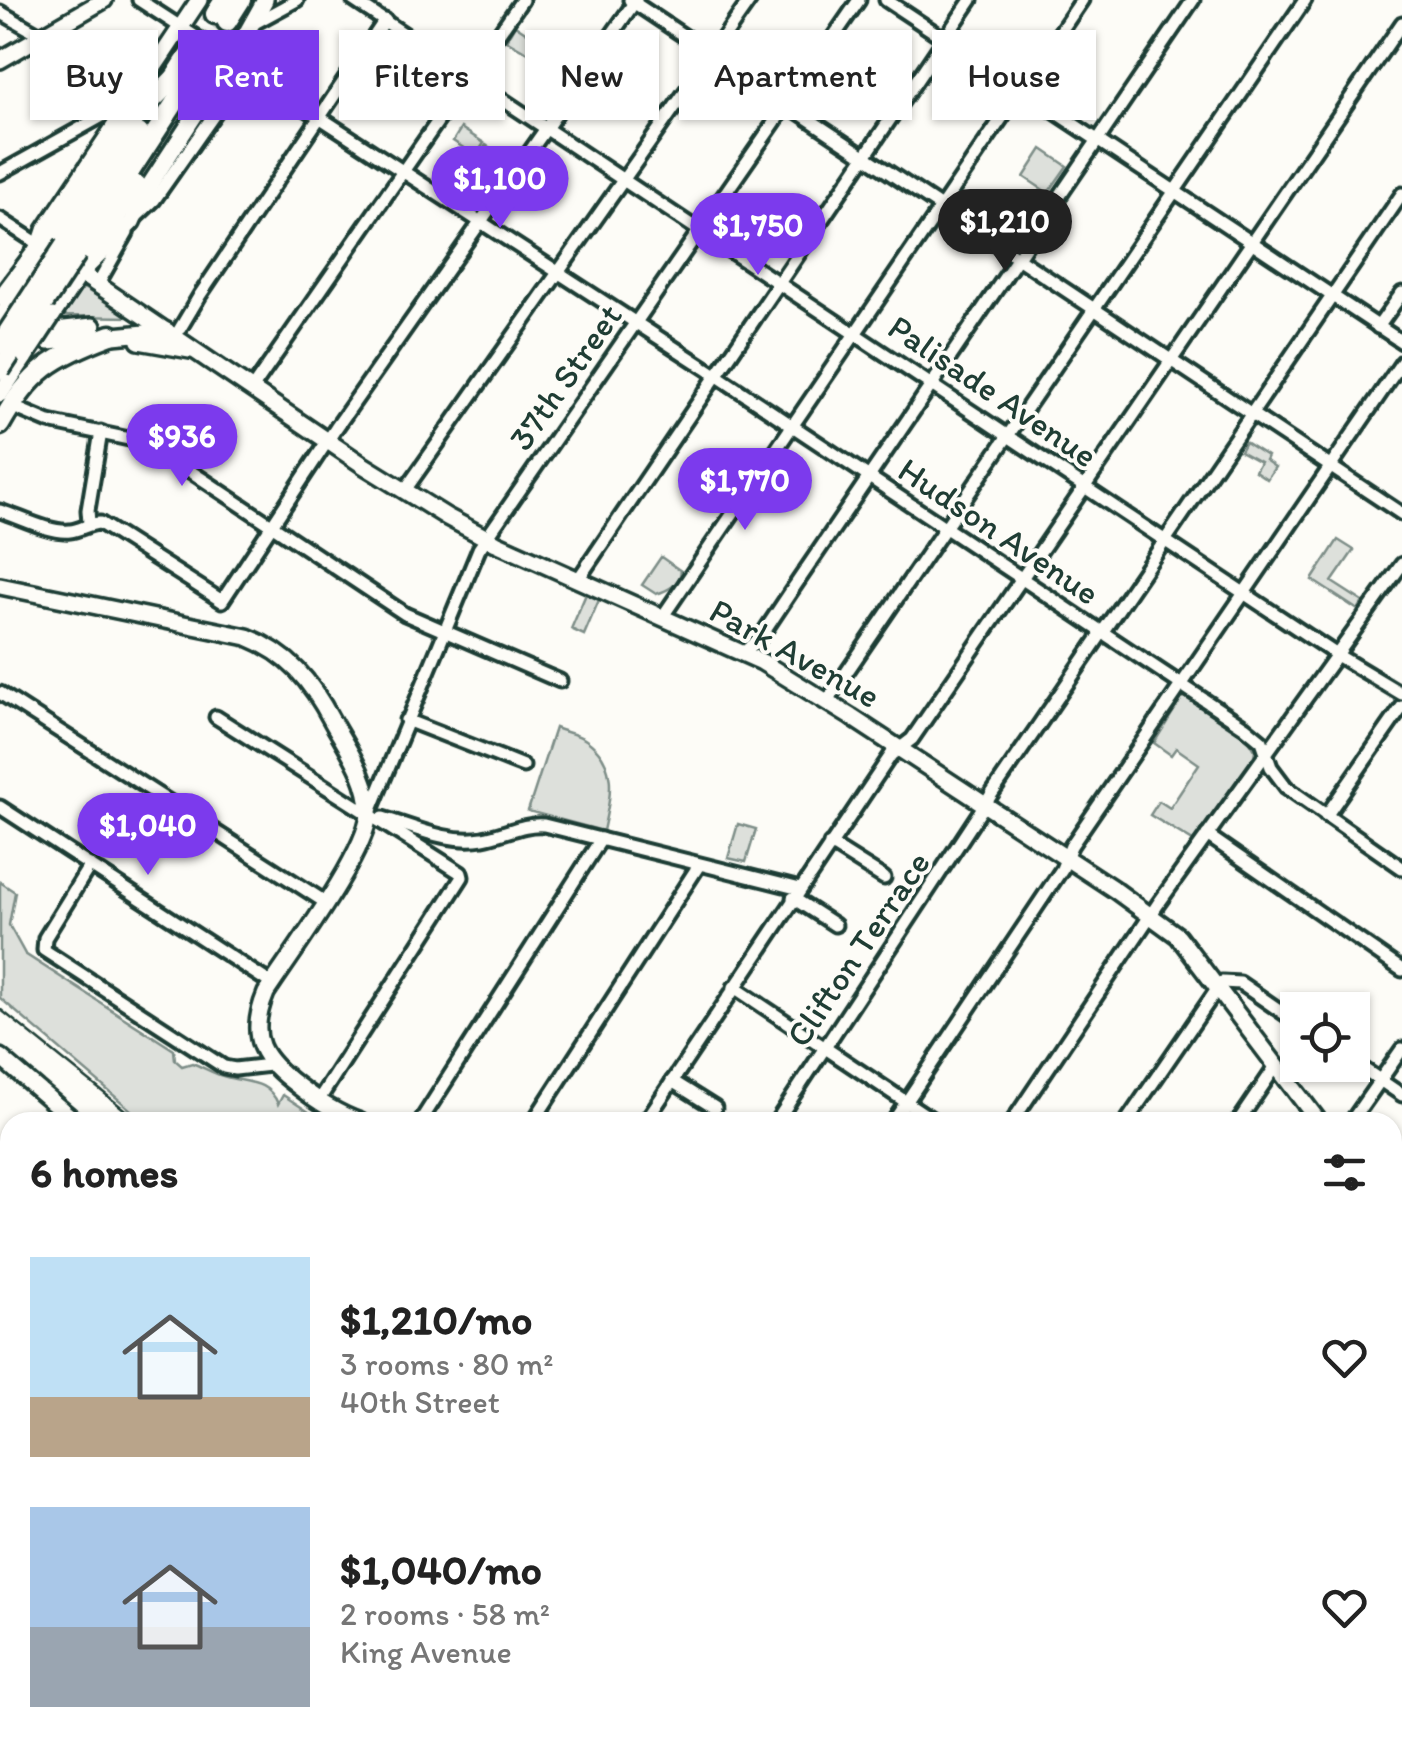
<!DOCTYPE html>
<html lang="en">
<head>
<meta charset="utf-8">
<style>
  body { margin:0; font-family:Itim,sans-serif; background:#f2f2f2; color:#222; height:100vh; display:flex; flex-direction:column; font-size:38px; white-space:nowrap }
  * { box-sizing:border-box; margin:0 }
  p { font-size:32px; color:#767676 }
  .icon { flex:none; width:55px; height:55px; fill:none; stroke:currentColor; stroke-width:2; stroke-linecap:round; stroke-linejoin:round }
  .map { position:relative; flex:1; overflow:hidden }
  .drawer { position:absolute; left:0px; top:1112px; width:1402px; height:642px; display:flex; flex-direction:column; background:#fff; border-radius:30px 30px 0 0; box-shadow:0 2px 8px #0004 }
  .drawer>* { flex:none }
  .hud { position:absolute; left:30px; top:30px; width:1342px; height:90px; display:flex; gap:20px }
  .tools { position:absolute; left:1280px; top:992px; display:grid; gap:20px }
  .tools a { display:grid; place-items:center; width:90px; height:90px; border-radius:0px; background:#fff; box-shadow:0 2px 8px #0004; font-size:50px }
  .price { position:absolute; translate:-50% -85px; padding:0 22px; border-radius:35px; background:#7c3aed; color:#fff; font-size:32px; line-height:65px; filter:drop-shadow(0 2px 5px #0008) }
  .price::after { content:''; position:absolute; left:50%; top:60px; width:30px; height:22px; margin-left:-15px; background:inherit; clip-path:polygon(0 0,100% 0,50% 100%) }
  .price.current { background:#222; color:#fff }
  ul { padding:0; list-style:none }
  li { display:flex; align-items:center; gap:30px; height:250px; padding:0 30px }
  li span { display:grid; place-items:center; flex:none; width:280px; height:200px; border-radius:0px; color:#555 }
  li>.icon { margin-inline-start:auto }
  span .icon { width:120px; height:120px; fill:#fffc; stroke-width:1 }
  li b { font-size:42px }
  h2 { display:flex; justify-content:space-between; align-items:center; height:120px; padding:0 30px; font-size:42px }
  .pill { padding:0 35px; border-radius:0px; background:#fff; box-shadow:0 2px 8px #0004; font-size:35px; line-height:90px }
  .pill.current { background:#7c3aed; color:#fff }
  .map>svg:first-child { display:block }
  .green { fill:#dde0db; stroke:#7e8e88; stroke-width:2.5 }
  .water { fill:#aeb8b1; stroke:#75877f; stroke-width:2.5 }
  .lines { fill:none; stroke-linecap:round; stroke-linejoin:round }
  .highway-tunnel { stroke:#d1d6d0; stroke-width:18; stroke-dasharray:18 9; stroke-linecap:butt }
  .minor-casing { stroke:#1f3d34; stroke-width:19 }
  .major-casing { stroke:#1f3d34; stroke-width:22 }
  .highway-casing { stroke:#1f3d34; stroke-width:25 }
  .minor { stroke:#fdfcf7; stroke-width:11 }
  .major { stroke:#fdfcf7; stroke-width:15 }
  .highway { stroke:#fdfcf7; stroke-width:18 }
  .tram { stroke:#1f3d34; stroke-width:2.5 }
  .major-bridge-casing { stroke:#1f3d34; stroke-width:22; stroke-linecap:butt }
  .highway-bridge-casing { stroke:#1f3d34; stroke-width:25; stroke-linecap:butt }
  .major-bridge { stroke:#fdfcf7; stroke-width:15 }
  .highway-bridge { stroke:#fdfcf7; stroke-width:18 }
  .labels { text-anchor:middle; stroke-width:8; stroke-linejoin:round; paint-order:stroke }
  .street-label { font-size:35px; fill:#1f3d34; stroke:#fdfcf7 }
</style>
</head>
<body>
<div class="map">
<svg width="1402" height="1753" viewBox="0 0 1402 1753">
  <rect width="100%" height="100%" fill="#fdfcf7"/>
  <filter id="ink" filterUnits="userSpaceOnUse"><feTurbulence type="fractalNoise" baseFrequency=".01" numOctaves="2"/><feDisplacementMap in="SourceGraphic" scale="20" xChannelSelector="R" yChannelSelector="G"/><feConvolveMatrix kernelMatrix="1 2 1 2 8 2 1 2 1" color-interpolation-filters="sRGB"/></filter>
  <g filter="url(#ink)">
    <g class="green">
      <path d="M515 25 548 47 539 59 506 40Z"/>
      <path d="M461 128 484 143 476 156 453 141Z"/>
      <path d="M486 145 509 160 500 173 478 157Z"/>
      <path d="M1042 149 1067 166 1048 193 1024 177Z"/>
      <path d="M82 287 131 317 64 316Z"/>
      <path d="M1245 442 1267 456 1265 460 1275 467 1267 479 1255 471 1260 462 1240 451Z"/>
      <path d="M1338 540 1354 550 1332 582 1363 602 1358 610 1312 580Z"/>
      <path d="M661 557 681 571C679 585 669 590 656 594L642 585Z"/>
      <path d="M586 594 599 600 584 635 571 629Z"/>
      <path d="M1183 696 1249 740 1255 750 1254 756 1193 841 1150 815 1159 801 1170 808 1199 764 1176 748 1171 755 1154 743Z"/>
      <path d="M555 728C564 732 578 734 586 740 620 764 610 798 603 831L528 811Z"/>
      <path d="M738 824 756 829 746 862 728 858Z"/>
      <path d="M0 882 15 892 9 925 25 954 174 1050 175 1060 182 1066 192 1063C203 1067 212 1073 223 1076 245 1083 268 1079 278 1104L283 1095 324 1122H151L132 1111 0 998Z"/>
      <path d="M1392 1628 1402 1634V1727L1393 1720Z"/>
    </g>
    <g class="water">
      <path d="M0 1212 10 1218V1745H512L523 1753H0Z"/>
      <path d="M745 1745H861L874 1753H739Z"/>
      <path d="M906 1745H1075L1116 1753H900Z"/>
    </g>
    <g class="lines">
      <g class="highway-tunnel">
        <path d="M194 47 215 14"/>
        <path d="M206 55 227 22"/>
      </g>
      <g class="minor-casing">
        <g id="minor">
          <path d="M139 0 707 369 1245 727 1262 741 1271 767 1286 787 1402 868"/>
          <path d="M353 0 1337 655 1402 694"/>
          <path d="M630 0 1402 514"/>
          <path d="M886 0 1402 342"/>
          <path d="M0 12 42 36"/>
          <path d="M251 25 297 0"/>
          <path d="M0 173 131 100"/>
          <path d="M136 217 154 200 239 79 249 70"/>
          <path d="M0 219 40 245"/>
          <path d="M98 284 127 233"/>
          <path d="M1378 327 1402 293"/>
          <path d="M175 337 200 295 385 20"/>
          <path d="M252 389 522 0"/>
          <path d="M11 406 49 422 148 443 405 614 560 681"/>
          <path d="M405 490 750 0"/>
          <path d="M0 511C20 517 49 533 70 531 81 530 89 523 100 523L222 601 336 428 636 0"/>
          <path d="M89 523 88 510 101 432"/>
          <path d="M579 578 971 0"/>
          <path d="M663 616 1082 0"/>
          <path d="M742 654 760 638 790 593 1193 0"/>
          <path d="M0 693 325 902"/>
          <path d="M827 701 1305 0"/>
          <path d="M216 717 461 873 462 877 318 1101"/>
          <path d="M406 720 523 766"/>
          <path d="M0 807 272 984"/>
          <path d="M371 810 479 549 859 0"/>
          <path d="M1326 816 1402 707"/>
          <path d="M383 818C414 827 449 844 483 838 503 835 523 823 544 825L800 889"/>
          <path d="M1207 835 1402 970"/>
          <path d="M830 844 884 878"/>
          <path d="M90 865 45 938 44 950 224 1067 235 1069 270 1065"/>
          <path d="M793 898 835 925"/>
          <path d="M734 987 936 1122"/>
          <path d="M1352 1061 1402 1095"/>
          <path d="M672 1081 715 1108"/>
          <path d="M420 1122 601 839"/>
          <path d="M533 1122 699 865"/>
          <path d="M645 1122 891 755 912 739 1402 23"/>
          <path d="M776 1122 993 792 1402 194"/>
          <path d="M893 1122 1062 869 1071 846 1402 362"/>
          <path d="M1012 1122 1158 904 1402 564"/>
          <path d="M1126 1122 1222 982 1240 983 1298 1023"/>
          <path d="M1238 1122 1276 1066"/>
          <path d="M1351 1122 1402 1049"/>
          <path d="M0 1189 10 1192"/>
          <path d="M1392 1405 1402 1391"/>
          <path d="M1139 1745 1151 1753"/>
          <path d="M611 1751 615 1745"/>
          <path d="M1186 1753 1191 1745"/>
        </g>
      </g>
      <g class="major-casing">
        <g id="major">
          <path d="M0 60 104 0"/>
          <path d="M73 268 363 465 447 517 496 543 762 662 851 717 1115 890 1178 936 1319 1122"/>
          <path d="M0 298 40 245 45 230 199 0"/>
          <path d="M52 316 81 273 132 222 145 192 236 52 265 0"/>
          <path d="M55 330 93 326"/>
          <path d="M139 341 190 350"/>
          <path d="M48 342 167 331"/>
          <path d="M0 394 25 357"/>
          <path d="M0 586 247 637C289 654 311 681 332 721 347 748 370 780 369 813 367 853 290 956 266 993 247 1038 262 1059 298 1086 317 1101 337 1114 360 1122"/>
          <path d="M0 1057 76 1122"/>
          <path d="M1392 1221 1402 1234"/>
          <path d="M1392 1611 1402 1617"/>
          <path d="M1392 1737 1402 1744"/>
        </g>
      </g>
      <g class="highway-casing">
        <g id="highway">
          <path d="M215 14 224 0"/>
          <path d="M227 22 241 0"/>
          <path d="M169 86 194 47"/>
          <path d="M65 245 139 133"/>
          <path d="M77 253 206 55"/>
          <path d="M81 273 136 185"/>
          <path d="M0 322 25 282 40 245 54 237 137 116 175 77"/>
          <path d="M0 425C30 371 54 356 111 335"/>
        </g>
      </g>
      <use href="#minor" class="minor"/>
      <use href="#major" class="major"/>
      <use href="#highway" class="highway"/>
      <path class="tram" d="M0 1009 140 1122"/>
      <g class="major-bridge-casing">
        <path id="major-bridge" d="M25 357 52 316"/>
      </g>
      <g class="highway-bridge-casing">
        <g id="highway-bridge">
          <path d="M0 344 65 245"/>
          <path d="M0 370 77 253"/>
        </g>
      </g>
      <use href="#major-bridge" class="major-bridge"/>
      <use href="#highway-bridge" class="highway-bridge"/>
    </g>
  </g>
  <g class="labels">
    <g class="street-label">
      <text transform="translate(565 377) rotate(-55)" y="12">37th Street</text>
      <text transform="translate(993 391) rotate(34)" y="12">Palisade Avenue</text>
      <text transform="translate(999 531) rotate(34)" y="12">Hudson Avenue</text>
      <text transform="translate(795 653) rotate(29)" y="12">Park Avenue</text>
      <text transform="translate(858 949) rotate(-56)" y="12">Clifton Terrace</text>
    </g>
  </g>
</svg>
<div class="tools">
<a><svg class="icon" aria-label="locate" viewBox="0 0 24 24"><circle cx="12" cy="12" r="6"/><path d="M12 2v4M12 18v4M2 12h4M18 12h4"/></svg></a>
</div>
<b class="price" style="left:500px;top:231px">$1,100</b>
<b class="price current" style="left:1005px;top:274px">$1,210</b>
<b class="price" style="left:758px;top:278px">$1,750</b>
<b class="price" style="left:182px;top:489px">$936</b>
<b class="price" style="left:745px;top:533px">$1,770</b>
<b class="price" style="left:148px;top:878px">$1,040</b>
<div class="hud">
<a class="pill">Buy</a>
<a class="pill current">Rent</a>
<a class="pill">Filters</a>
<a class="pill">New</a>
<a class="pill">Apartment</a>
<a class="pill">House</a>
</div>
<section class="drawer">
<h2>6 homes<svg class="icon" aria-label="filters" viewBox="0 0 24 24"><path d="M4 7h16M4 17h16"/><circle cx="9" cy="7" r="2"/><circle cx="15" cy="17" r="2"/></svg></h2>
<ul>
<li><span style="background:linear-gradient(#bfe0f5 70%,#b9a48a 0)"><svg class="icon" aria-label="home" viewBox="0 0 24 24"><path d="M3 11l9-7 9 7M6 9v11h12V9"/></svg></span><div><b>$1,210/mo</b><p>3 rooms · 80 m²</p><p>40th Street</p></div><svg class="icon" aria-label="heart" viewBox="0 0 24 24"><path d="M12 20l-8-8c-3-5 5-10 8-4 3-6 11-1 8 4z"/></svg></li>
<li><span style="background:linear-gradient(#a9c7e8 60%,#9aa5b1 0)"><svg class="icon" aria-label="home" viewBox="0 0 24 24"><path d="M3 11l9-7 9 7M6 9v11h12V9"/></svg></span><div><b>$1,040/mo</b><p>2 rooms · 58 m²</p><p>King Avenue</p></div><svg class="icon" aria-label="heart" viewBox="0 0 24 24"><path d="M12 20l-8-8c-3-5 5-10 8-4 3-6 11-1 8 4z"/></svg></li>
</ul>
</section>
</div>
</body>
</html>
